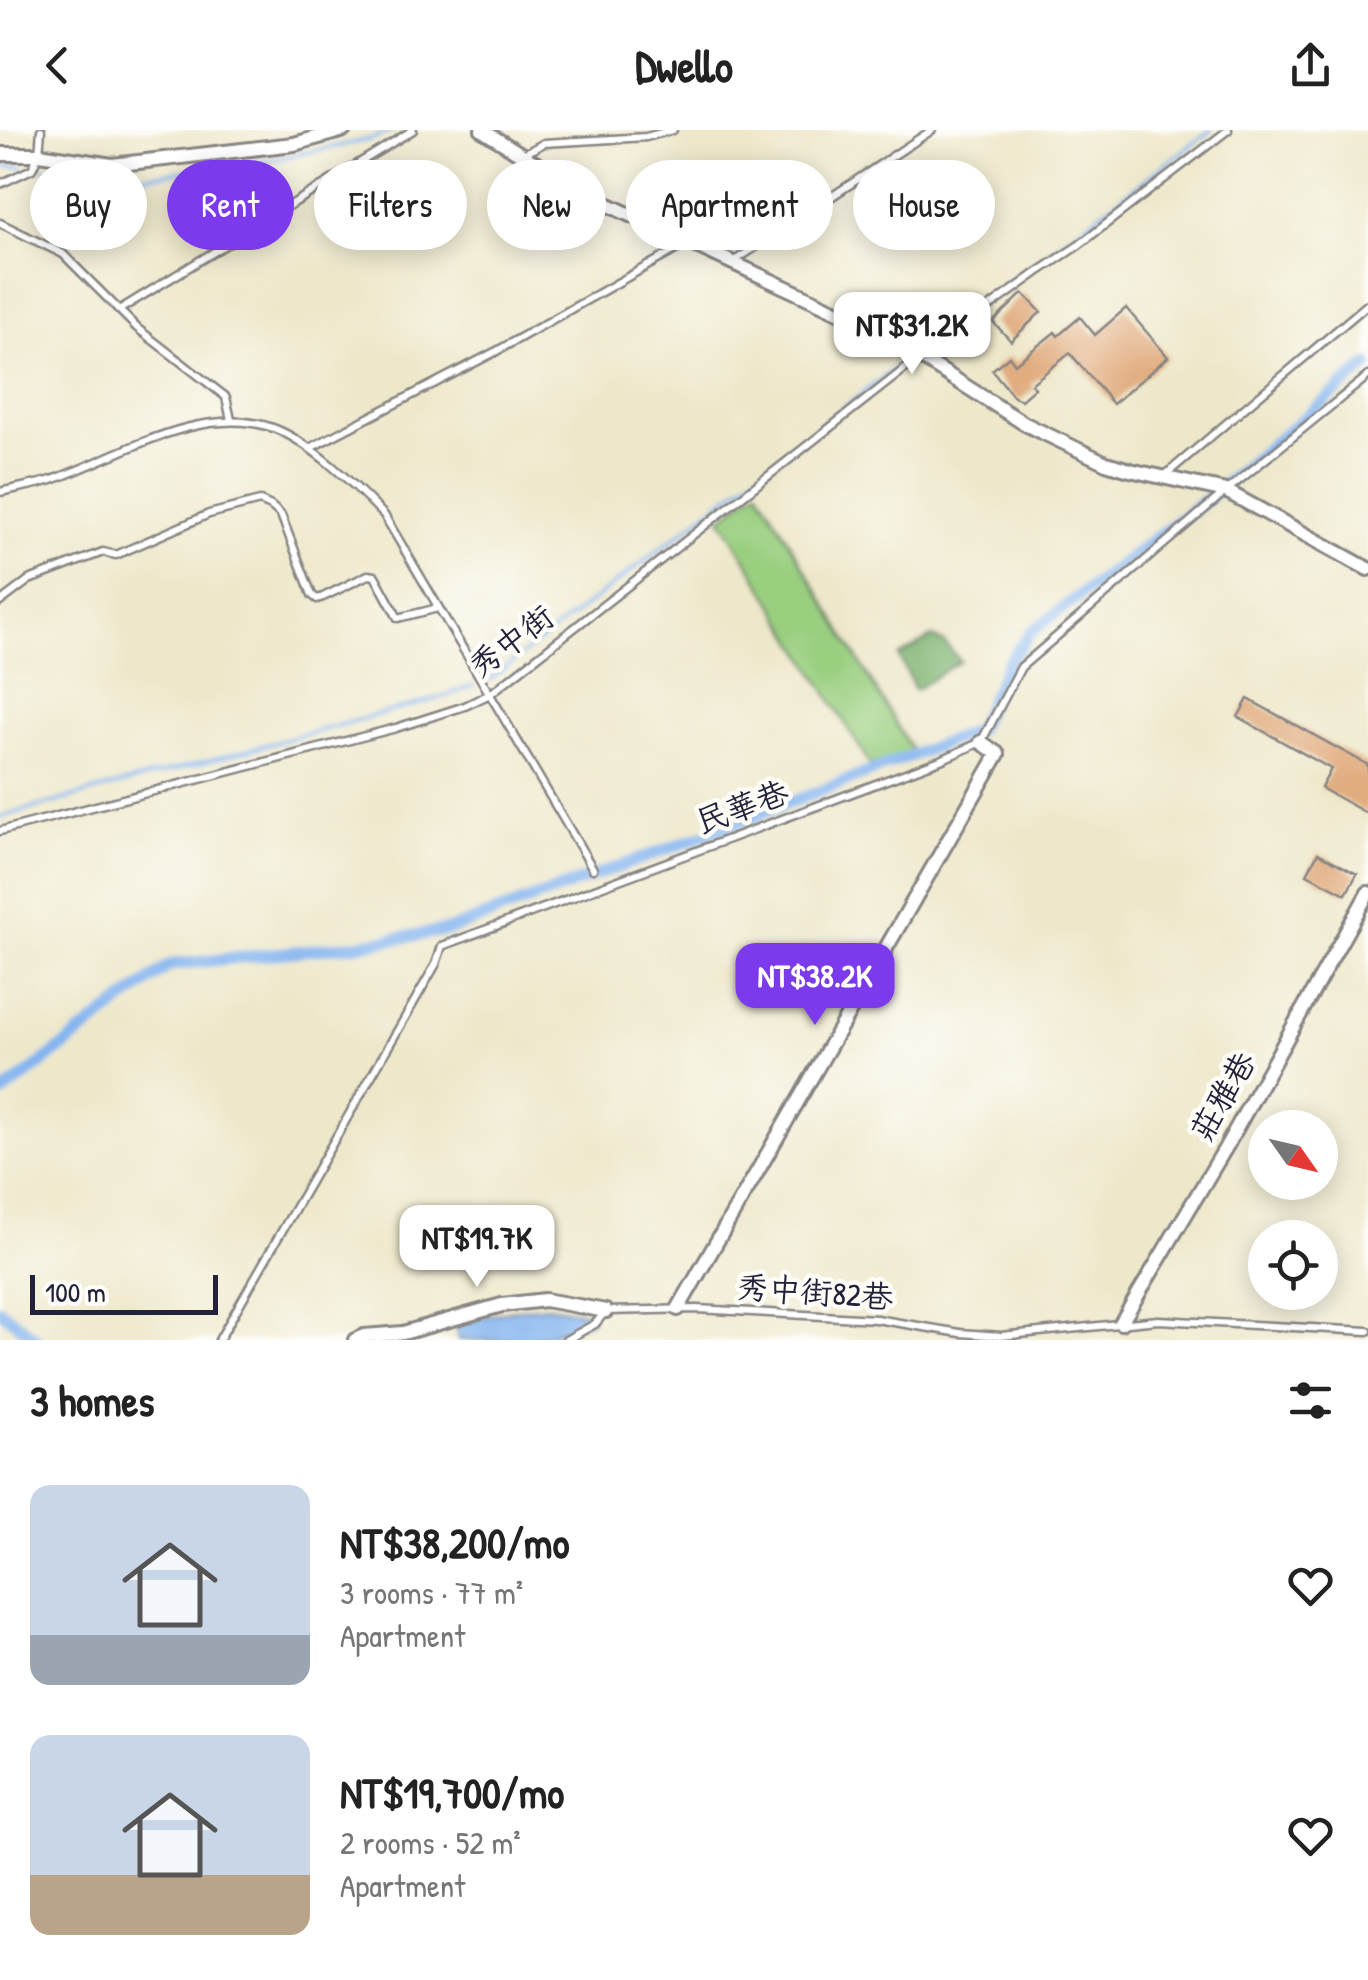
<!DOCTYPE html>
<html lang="en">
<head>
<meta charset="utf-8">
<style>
  body { margin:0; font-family:"Patrick Hand","LXGW WenKai TC",sans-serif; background:#f2f2f2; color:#222; height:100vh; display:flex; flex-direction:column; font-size:38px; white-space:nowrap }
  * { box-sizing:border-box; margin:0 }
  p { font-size:32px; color:#767676 }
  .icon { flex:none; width:55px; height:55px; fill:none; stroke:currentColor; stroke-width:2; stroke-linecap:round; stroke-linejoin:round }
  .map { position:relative; height:1210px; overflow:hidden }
  .sheet { display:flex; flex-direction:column; background:#fff; flex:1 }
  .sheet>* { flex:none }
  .top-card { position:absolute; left:30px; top:30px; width:1310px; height:90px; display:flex; gap:20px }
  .needle { width:65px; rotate:124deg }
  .controls { position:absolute; left:1248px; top:980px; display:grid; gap:20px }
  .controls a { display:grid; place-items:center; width:90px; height:90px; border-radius:50%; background:#fff; box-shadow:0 5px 25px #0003; font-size:50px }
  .scale { position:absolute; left:30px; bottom:25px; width:188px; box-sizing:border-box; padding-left:10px; border:5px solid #22223b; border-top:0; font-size:28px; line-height:35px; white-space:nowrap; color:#22223b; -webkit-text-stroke:8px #fdfcf7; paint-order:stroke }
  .price { position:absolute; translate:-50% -85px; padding:0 22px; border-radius:20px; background:#fff; color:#222; font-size:32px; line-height:65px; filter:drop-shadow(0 2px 5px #0008) }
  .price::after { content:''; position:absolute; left:50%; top:60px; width:30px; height:22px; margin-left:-15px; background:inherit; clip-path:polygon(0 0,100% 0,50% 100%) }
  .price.current { background:#7c3aed; color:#fff }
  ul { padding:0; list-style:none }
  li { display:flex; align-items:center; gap:30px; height:250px; padding:0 30px }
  li span { display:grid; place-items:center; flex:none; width:280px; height:200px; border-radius:20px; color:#555 }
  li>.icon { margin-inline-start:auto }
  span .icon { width:120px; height:120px; fill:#fffc; stroke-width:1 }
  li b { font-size:42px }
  h2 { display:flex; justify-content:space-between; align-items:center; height:120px; padding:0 30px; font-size:42px }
  .pill { padding:0 35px; border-radius:45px; background:#fff; box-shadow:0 5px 25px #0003; font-size:35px; line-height:90px }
  .pill.current { background:#7c3aed; color:#fff }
  header { display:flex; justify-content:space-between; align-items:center; height:130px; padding:0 30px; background:#fff; font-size:45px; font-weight:700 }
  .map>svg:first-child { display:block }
  .green { fill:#9acf80; stroke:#5e785e; stroke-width:2.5 }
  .forest { fill:#7bb26e; stroke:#4e6a54; stroke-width:2.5 }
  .water { fill:#85b5f0; stroke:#546c96; stroke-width:2.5 }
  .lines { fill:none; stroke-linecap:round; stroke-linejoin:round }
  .stream { stroke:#85b5f0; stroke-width:4 }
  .canal { stroke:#85b5f0; stroke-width:12 }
  .building { fill:#e1ac7f }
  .lane-casing { stroke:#888583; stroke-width:11 }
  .street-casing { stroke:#888583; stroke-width:18 }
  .lane { stroke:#fff; stroke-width:6 }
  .street { stroke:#fff; stroke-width:12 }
  .labels { text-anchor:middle; stroke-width:9; stroke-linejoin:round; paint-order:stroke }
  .street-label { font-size:32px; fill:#22223b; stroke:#fdfcf7 }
</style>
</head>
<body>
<header><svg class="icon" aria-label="back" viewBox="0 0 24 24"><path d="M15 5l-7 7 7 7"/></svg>Dwello<svg class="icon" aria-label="share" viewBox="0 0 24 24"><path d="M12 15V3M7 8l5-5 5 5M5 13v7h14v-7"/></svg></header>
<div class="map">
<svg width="1368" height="1210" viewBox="0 0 1368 1210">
  <rect width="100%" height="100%" fill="#fdfcf7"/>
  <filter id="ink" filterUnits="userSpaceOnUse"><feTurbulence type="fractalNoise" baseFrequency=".01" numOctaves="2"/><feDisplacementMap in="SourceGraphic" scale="20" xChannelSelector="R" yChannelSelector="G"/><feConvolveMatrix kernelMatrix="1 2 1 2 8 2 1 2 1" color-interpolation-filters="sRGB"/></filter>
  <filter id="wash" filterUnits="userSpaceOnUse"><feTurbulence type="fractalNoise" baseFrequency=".0048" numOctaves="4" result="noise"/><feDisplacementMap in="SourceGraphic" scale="40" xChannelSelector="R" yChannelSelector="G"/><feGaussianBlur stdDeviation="2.25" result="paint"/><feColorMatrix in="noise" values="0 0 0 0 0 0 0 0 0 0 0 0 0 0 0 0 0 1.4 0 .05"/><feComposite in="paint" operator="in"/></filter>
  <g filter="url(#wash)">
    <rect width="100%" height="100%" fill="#eee8cb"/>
    <path class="green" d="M758 359 912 621 871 636 721 388Z"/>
    <path class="forest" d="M932 507 945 513 960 531 915 560 899 526Z"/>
    <path class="water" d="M547 1176 591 1183 592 1190 530 1210H458L455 1194 512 1180Z"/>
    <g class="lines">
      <g class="stream">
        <path d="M0 35 22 37"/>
        <path d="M43 39 127 48 256 33 372 9 393 0"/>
        <path d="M923 217 1211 0"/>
        <path d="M489 550 906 230"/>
        <path d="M0 687 436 569 473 556"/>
      </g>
      <g class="canal">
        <path d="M0 965 170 835 355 815 449 800 756 686 977 600 1007 534 1030 503 1203 372 1368 235"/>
        <path d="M0 1180 37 1210"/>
      </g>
    </g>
    <g id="blocks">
      <g class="building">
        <path d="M777 48 804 68 791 85 788 87 778 80 751 110 738 97 733 102 726 96 747 72 754 78Z"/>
        <path d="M1023 163 1041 182 1011 211 993 192Z"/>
        <path d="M1126 178 1168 227 1113 274 1070 223 1031 254 1035 258 1021 270 1014 267 992 240 1009 226 1015 234 1055 202 1058 206 1080 187 1095 205Z"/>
        <path d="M1248 569 1368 635V684L1321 658 1331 639 1238 587Z"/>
        <path d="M1318 723 1357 744 1346 764 1307 744Z"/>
      </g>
    </g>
  </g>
  <g filter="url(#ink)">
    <use href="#blocks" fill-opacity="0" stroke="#888583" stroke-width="2.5"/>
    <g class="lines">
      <g class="lane-casing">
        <g id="lane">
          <path d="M524 24 544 13 646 7 673 0"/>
          <path d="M0 54 32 39 39 24 41 0"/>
          <path d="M0 93 63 124 119 180 413 0"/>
          <path d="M733 132 932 0"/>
          <path d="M119 180 137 198 226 267 231 290"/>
          <path d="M310 318 495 222 688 113"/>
          <path d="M1164 346 1368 174"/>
          <path d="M0 362C17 358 35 355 52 350 117 327 200 274 270 297 306 308 357 357 384 385L593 739"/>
          <path d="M0 472 29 450 103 422 116 425 209 384 260 371 271 376 281 385 312 465 317 469 323 467 368 445 375 446 398 488 438 478"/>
          <path d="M0 701 396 598 465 576 490 564 920 227 1038 142 1079 115 1228 0"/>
          <path d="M219 1210 436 834 442 816 943 629 981 612 1021 537 1226 361 1368 246"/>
          <path d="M566 1210 595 1194 606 1181 697 1179 876 1189 960 1203 1001 1206 1158 1190 1368 1201"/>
        </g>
      </g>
      <g class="street-casing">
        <g id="street">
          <path d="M482 0 585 64 862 193 920 227 1025 294 1106 333 1130 340 1226 361 1368 439"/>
          <path d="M0 24H39L112 35 294 14 344 0"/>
          <path d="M678 1179 998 624 981 612"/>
          <path d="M1121 1193 1226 1017 1368 763"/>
          <path d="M355 1210 364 1206 403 1203 502 1175 545 1170 606 1181"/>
        </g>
      </g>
      <use href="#lane" class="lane"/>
      <use href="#street" class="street"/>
    </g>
  </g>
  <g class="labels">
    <g class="street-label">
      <text transform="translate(511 511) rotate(-37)" y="11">秀中街</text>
      <text transform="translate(742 677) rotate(-20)" y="11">民華巷</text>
      <text transform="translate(1223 966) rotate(-60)" y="11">莊雅巷</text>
      <text transform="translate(815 1162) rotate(4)" y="11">秀中街82巷</text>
    </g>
  </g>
</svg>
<div class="controls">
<a><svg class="needle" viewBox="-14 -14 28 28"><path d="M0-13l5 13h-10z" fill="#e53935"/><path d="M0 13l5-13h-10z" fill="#767676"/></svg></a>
<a><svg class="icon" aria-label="locate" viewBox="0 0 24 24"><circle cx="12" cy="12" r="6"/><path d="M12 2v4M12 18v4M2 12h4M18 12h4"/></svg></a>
</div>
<div class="scale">100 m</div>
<b class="price" style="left:912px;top:247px">NT$31.2K</b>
<b class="price current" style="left:815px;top:898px">NT$38.2K</b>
<b class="price" style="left:477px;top:1160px">NT$19.7K</b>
<div class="top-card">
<a class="pill">Buy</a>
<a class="pill current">Rent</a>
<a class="pill">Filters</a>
<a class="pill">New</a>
<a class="pill">Apartment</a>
<a class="pill">House</a>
</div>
</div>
<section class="sheet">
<h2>3 homes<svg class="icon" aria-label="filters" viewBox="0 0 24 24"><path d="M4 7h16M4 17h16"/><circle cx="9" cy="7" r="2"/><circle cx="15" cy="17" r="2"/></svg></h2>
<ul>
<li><span style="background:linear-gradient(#c9d6e8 75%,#9aa5b1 0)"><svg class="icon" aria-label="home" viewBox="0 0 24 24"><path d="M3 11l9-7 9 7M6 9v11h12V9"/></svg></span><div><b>NT$38,200/mo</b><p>3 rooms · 77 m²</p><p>Apartment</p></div><svg class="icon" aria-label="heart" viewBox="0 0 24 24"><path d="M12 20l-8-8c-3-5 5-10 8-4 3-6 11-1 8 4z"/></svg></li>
<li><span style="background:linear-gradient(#c9d6e8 70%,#b9a48a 0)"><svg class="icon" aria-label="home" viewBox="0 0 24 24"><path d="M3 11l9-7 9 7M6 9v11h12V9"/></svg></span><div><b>NT$19,700/mo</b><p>2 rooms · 52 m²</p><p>Apartment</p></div><svg class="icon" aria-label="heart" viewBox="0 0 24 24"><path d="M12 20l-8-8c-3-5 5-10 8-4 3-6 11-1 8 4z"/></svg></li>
</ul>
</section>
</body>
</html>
